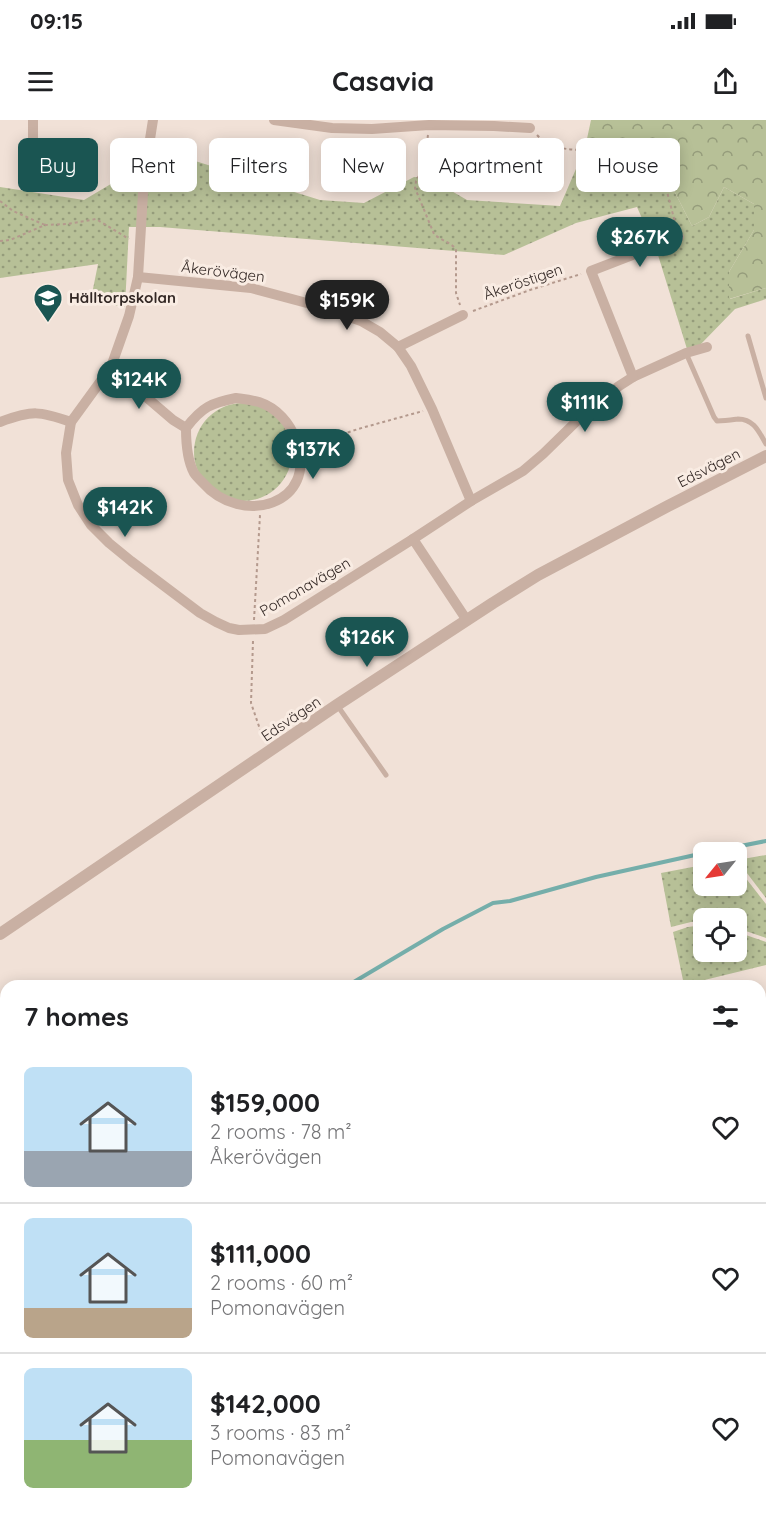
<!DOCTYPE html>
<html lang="en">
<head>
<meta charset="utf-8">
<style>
  body { margin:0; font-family:Quicksand,sans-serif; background:#f2f2f2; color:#202124; height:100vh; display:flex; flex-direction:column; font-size:22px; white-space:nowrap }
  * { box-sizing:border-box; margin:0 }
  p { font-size:20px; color:#757577 }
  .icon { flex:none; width:33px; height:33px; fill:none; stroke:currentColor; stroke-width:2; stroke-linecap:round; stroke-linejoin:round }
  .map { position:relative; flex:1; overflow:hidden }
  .side { position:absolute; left:0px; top:860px; width:766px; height:536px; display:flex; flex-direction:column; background:#fff; border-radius:18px 18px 0 0; box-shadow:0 3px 15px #0003 }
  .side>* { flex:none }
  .top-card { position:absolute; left:18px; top:18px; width:730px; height:54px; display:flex; gap:12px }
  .needle { width:39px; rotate:240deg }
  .tools { position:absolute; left:693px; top:722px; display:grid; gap:12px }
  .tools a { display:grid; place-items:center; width:54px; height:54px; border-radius:9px; background:#fff; box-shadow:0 3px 15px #0003; font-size:30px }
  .price { position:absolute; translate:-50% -51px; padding:0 14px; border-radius:21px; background:#1a5552; color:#fff; font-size:20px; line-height:39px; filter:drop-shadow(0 2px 3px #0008) }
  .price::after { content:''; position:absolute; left:50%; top:36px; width:18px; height:14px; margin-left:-9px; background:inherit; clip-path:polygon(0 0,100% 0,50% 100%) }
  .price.active { background:#222; color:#fff }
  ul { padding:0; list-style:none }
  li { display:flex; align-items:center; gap:18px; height:150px; padding:0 24px }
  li+li { border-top:2px solid #e0e0e0 }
  li span { display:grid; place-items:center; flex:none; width:168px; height:120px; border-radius:9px; color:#555 }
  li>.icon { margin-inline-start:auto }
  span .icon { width:72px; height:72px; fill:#fffc; stroke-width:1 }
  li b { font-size:26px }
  h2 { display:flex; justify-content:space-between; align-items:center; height:72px; padding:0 24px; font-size:26px }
  .tag { padding:0 21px; border-radius:9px; background:#fff; box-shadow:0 3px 15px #0003; font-size:21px; line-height:54px }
  .tag.active { background:#1a5552; color:#fff }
  .status { display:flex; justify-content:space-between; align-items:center; height:42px; padding:0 30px; background:#fff; direction:ltr }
  .status svg { height:16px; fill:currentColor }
  header { display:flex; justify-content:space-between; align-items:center; height:78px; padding:0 24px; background:#fff; font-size:27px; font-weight:800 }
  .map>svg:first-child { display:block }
  .grass { fill:url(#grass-dots) }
  .forest { fill:url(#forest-crowns) }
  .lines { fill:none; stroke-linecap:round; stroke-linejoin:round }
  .stream { stroke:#75aeaa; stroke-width:4 }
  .path { stroke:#b4998d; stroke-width:2; stroke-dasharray:3 3; stroke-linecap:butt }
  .service { stroke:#c9b0a3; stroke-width:5 }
  .minor { stroke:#c9b0a3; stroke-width:10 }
  .tertiary { stroke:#c9b0a3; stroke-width:12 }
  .labels { text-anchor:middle; stroke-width:6; stroke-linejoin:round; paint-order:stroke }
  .street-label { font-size:15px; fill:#332825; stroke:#f9ece3 }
  .poi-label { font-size:15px; font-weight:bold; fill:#332825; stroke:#f9ece3; text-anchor:start }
</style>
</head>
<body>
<div class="status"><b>09:15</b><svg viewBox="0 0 49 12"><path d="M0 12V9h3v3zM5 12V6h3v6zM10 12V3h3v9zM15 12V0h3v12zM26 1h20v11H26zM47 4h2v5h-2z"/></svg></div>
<header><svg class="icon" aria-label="menu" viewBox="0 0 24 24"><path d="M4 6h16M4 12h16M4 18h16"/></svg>Casavia<svg class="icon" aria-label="share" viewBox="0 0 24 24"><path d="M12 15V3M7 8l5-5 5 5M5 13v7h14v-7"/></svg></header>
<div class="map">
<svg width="766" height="1394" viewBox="0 0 766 1394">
  <defs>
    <pattern id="grass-dots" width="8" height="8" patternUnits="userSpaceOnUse" patternTransform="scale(1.5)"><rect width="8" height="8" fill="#b7c097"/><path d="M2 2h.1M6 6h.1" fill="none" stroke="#959c7b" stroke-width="1.8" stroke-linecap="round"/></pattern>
    <pattern id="forest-crowns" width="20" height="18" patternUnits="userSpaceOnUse" patternTransform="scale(1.5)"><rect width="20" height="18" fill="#b7c097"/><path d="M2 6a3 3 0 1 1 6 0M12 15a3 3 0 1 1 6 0" fill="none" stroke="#959c7b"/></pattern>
  </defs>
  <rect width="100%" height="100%" fill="#f1e1d7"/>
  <g class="grass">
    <path d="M585 28 657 37 692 106 709 97 724 67 754 84V110L729 152 730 179 766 168V179L735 189 700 225 687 229 658 135 637 87 576 103 504 135 160 107H129L125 187 101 183 91 179 98 144 0 158V67L84 80 136 49 160 30 320 80 364 83 414 57 431 59 467 80 560 86Z"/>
    <circle cx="243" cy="332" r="49"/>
    <path d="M766 735V778L737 740Z"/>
    <path d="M703 745 704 765H736L737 747 766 784V818L737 808 736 798H704L703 801 691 802 671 807 661 753Z"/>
    <path d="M703 805 704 831H736L737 812 766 822V845L684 865 673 812 688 807Z"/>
    <path d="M766 977V1092L761 1091 760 979Z"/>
    <path d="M6 1030V1158L0 1138V1040Z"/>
    <path d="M132 1389H318L334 1394H133Z"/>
  </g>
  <g class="forest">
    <path d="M591 0H766V168L729 179V152L754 110V84L724 67 709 97 692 106 657 37 585 28Z"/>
    <path d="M761 1081 766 1082V1394H309L307 1389H760Z"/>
  </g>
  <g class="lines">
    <g class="stream">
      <path d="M710 732 766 721"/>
      <path d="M347 866 443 809 493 783 510 781 596 757 704 733"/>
      <path d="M0 935H6"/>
    </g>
    <g class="path">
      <path d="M428 15 423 49 416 61 415 68 434 114C440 120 450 122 456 129V173L460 185"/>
      <path d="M537 15C558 37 592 27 618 31 629 33 640 38 650 41L665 64 676 106"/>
      <path d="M0 81 13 91 45 105"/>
      <path d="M0 121 10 120 45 105 68 104 96 99 129 119"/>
      <path d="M473 191 530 170 581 154"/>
      <path d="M308 326 358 309 423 291"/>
      <path d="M254 500 260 395"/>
      <path d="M253 521 251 583 264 621"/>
    </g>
    <g class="service">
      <path d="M748 216 766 278"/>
      <path d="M686 233 714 297 717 301C725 301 731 300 738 299 754 299 759 312 766 324"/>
      <path d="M337 585 386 655"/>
      <path d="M757 1389 758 1394"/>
      <path d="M656 1394 691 1389"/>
    </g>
    <g class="minor">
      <path d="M153 0 144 57 138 157 129 196 111 247 71 302 66 333 68 360 78 385 91 405 109 423 131 441 200 493 216 502 229 508 239 510 265 509 284 500 413 419 466 499"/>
      <path d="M274 0 332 8 372 9 429 5 494 6 530 8"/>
      <path d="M33 18V0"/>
      <path d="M138 157 251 168 318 186 361 201 380 212 398 227 411 246 432 289 471 381"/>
      <path d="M398 227 463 195"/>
      <path d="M111 247 173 300 186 308"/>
      <path d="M633 257 686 233 707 227"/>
      <path d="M236 278C243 279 252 280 259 282 277 288 290 303 296 320 320 385 241 407 203 363 200 360 196 356 194 353 187 340 186 322 186 308 202 287 211 283 236 278Z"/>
      <path d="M0 302C33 290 39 291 71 302"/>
      <path d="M413 419 471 381 523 351 543 334 584 294 619 266 633 257 591 151 679 117"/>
    </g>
    <path class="tertiary" d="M0 814 337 585 493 483 538 455 668 386 766 336"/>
  </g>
  <defs>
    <g id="school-pin" transform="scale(1.5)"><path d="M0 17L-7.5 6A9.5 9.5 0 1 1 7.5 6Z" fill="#1a5552" stroke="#f9ece3"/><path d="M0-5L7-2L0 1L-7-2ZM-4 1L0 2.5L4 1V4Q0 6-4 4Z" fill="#fff"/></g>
  </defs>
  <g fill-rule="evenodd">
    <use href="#school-pin" x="48" y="178"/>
  </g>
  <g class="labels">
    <g class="street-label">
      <text transform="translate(223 152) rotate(7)" y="5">Åkerövägen</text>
      <text transform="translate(523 162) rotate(-19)" y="5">Åkeröstigen</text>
      <text transform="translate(709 348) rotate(-27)" y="5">Edsvägen</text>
      <text transform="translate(305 467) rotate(-30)" y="5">Pomonavägen</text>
      <text transform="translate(291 599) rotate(-34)" y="5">Edsvägen</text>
    </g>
    <g class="poi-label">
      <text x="69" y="183">Hälltorpskolan</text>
    </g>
  </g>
</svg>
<div class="tools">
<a><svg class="needle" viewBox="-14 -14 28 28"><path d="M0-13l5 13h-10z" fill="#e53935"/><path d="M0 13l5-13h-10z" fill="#757577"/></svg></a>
<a><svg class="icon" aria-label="locate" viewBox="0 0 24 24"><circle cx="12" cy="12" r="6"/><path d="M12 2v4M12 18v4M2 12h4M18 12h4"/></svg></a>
</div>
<b class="price" style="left:640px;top:148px">$267K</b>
<b class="price active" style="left:347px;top:211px">$159K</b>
<b class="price" style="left:139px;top:290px">$124K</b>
<b class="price" style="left:585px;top:313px">$111K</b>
<b class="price" style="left:313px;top:360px">$137K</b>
<b class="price" style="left:125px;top:418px">$142K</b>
<b class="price" style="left:367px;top:548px">$126K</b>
<div class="top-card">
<a class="tag active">Buy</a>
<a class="tag">Rent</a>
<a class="tag">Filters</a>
<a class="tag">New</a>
<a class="tag">Apartment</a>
<a class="tag">House</a>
</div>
<section class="side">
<h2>7 homes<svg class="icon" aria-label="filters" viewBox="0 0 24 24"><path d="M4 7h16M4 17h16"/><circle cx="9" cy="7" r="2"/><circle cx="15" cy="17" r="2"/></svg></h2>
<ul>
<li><span style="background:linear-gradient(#bfe0f5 70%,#9aa5b1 0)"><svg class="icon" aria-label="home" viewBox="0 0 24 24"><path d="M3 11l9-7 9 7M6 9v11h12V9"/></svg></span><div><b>$159,000</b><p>2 rooms · 78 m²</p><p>Åkerövägen</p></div><svg class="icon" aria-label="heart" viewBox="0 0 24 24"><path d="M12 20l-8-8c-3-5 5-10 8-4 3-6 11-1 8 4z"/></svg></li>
<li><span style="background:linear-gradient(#bfe0f5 75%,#b9a48a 0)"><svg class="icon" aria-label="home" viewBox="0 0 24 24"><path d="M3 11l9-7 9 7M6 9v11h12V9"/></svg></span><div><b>$111,000</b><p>2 rooms · 60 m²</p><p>Pomonavägen</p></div><svg class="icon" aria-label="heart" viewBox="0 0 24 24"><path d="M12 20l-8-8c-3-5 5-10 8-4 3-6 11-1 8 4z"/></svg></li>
<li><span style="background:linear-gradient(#bfe0f5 60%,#8fb573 0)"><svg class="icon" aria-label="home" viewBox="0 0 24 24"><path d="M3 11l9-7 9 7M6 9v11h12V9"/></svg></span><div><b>$142,000</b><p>3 rooms · 83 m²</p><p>Pomonavägen</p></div><svg class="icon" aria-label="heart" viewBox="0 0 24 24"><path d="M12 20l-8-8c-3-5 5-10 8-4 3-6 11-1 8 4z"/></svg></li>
</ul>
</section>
</div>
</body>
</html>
